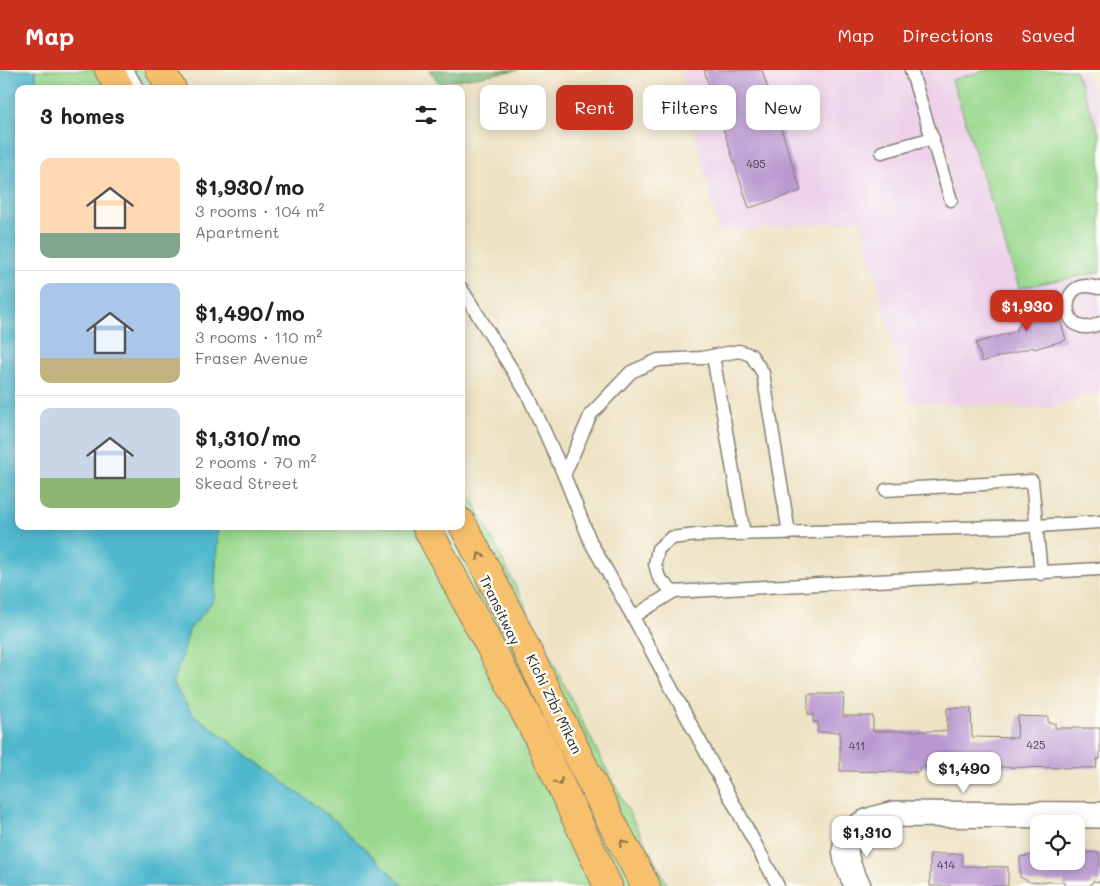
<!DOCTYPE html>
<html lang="en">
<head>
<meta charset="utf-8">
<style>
  body { margin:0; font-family:Mali,sans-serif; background:#f6f6f6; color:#222; height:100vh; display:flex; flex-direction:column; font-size:19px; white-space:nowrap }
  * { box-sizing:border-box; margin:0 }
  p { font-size:16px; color:#767676 }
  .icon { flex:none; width:28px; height:28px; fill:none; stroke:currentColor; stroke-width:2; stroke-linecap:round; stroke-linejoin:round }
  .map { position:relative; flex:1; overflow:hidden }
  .sheet { position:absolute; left:15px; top:15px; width:450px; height:445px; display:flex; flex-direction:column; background:#fff; border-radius:10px; box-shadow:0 2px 12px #0003 }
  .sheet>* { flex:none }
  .top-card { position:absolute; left:480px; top:15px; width:475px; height:45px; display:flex; gap:10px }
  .tools { position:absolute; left:1030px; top:745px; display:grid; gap:10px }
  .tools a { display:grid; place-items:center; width:55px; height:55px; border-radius:10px; background:#fff; box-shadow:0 2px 12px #0003; font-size:25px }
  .price { position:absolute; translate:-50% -42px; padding:0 11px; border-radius:10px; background:#fff; color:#222; font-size:16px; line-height:32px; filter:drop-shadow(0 1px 2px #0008) }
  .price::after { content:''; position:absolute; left:50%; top:30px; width:15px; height:11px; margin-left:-8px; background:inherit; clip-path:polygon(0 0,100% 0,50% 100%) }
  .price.current { background:#c8321e; color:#fff }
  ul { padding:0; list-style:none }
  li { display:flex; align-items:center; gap:15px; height:125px; padding:0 25px }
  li+li { border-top:1px solid #e0e0e0 }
  li span { display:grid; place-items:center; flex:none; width:140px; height:100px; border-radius:10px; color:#555 }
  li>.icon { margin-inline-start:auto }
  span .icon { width:60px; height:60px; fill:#fffc; stroke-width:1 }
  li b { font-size:21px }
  h2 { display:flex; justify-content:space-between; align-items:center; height:60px; padding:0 25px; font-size:21px }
  .tag { padding:0 18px; border-radius:10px; background:#fff; box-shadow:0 2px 12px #0003; font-size:18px; line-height:45px }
  .tag.current { background:#c8321e; color:#fff }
  header { display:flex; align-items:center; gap:30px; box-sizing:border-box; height:70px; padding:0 25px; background:#c8321e; color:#fff }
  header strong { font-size:24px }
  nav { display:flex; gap:28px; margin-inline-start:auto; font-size:18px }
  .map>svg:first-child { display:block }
  .built { fill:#edd1e9 }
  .green { fill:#99d88d; stroke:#5a7a54 }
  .forest { fill:#7ab878; stroke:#4b6a4a }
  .water { fill:#4fb8cd; stroke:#366a74 }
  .building { fill:#ba99d1 }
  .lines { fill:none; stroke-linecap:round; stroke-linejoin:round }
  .service-casing { stroke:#847f70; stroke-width:15 }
  .minor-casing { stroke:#847f70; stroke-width:28 }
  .trunk-casing { stroke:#847f70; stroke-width:30 }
  .service { stroke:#fff; stroke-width:12 }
  .minor { stroke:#fff; stroke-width:25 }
  .trunk { stroke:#f7c06c; stroke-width:28 }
  .oneway { stroke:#8a6e44 }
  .labels { text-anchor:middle; stroke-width:5; stroke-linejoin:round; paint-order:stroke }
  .number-label { font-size:11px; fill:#443b49 }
  .street-label { font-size:14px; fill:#1c1c1c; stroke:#fdfcf7 }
</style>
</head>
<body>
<header>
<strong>Map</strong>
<nav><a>Map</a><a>Directions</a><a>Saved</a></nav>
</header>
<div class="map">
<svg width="1100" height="816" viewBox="0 0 1100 816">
  <rect width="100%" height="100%" fill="#fdfcf7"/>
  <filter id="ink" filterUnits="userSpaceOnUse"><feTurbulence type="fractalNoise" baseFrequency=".02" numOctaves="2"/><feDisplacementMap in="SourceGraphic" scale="10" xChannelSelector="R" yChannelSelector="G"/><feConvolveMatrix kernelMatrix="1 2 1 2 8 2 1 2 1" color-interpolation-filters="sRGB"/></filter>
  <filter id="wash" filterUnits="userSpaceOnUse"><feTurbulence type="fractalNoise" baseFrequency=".0096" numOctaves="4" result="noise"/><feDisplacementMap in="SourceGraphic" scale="20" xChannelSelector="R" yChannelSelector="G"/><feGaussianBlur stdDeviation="1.12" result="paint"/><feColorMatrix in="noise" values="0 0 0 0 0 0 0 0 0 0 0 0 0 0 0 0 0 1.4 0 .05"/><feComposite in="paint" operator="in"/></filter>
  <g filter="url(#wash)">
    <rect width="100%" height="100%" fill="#ede2c3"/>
    <path class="built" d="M681 0H1085L1100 40V322L1050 338 908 332 861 150 719 163Z"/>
    <g class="green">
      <path d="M35 0H175L188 19H38Z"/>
      <path d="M986 0H1075L1100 65V202L1019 218 952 10Z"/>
      <path d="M461 411 474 432 599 685 668 816H404L337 752 193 644 172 613 182 587 189 560 214 530 218 456H461Z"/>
    </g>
    <path class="forest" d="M429 0H518L439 13Z"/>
    <path class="water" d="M0 0H35L38 19H19V456H218L214 530 189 560 182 587 172 613 193 644 337 752 404 816H0Z"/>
    <g id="blocks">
      <g class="building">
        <path d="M704 0H762L801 121 749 138Z"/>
        <path d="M1054 228 1066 270 1034 279 1033 277 982 292 976 273 1016 261 1024 247 1022 237Z"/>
        <path d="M808 624H844L843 646H873V661H947V638H971L972 667 1017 668 1018 646 1048 647V653H1055V658H1100V689H1097L1096 698 987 697V693H948V697H919V702L840 701V662H817L818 652H813V644H808Z"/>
        <path d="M1082 782 1100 783V812L1093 811 1090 816H1064V812H1030L1020 807V787L1039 785V791H1076V784H1082Z"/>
        <path d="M930 784H962V796L1008 797V816H930Z"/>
      </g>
    </g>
  </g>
  <g filter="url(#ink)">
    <use href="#blocks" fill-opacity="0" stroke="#847f70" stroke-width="1"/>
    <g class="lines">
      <g class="service-casing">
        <g id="service">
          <path d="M127 0 138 19"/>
          <path d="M911 0 951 130"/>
          <path d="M882 82 933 68"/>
          <path d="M461 218 528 325 564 405 591 344 631 302 658 290 702 288 739 281 751 285 763 303 789 463"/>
          <path d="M1100 218C1096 218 1092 216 1088 216 1056 214 1063 273 1100 253"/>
          <path d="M713 286 744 464"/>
          <path d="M564 405 591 473 633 547"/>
          <path d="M886 420 1032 411 1041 504"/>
          <path d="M673 522 659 508 655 494 658 479 671 468 697 465 1036 456 1100 452"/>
          <path d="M778 816 633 547 673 522 1100 499"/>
        </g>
      </g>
      <g class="minor-casing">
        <path id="minor" d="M858 816C846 795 836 771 861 755 869 749 884 747 894 744L1100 745"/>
      </g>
      <g class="trunk-casing">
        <g id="trunk">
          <path d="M109 0 120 19"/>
          <path d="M160 0 172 19"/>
          <path d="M461 452C527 571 579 697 646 816"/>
          <path d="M426 456 538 667 608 816"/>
        </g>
      </g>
      <use href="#service" class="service"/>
      <use href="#minor" class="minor"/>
      <use href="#trunk" class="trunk"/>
    </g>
    <defs><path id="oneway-chevron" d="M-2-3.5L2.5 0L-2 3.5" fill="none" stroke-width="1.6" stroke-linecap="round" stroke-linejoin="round" transform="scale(1.25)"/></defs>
    <g class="oneway">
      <use href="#oneway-chevron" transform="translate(480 486) rotate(-118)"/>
      <use href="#oneway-chevron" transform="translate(559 712) rotate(65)"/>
      <use href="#oneway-chevron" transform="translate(623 773) rotate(-117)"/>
    </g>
  </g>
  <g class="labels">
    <g class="number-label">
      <text x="756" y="98">495</text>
      <text x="1036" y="679">425</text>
      <text x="857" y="680">411</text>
      <text x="946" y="799">414</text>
    </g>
    <g class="street-label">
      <text transform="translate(500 540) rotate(64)" y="5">Transitway</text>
      <text transform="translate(554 634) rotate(64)" y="5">Kichi Zībī Mīkan</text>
    </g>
  </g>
</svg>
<div class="tools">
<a><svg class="icon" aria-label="locate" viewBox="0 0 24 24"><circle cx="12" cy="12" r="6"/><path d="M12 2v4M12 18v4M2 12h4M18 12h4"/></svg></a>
</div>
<b class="price current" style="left:1027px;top:262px">$1,930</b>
<b class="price" style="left:964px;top:724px">$1,490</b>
<b class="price" style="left:867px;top:788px">$1,310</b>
<div class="top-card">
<a class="tag">Buy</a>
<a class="tag current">Rent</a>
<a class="tag">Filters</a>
<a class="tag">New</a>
</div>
<section class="sheet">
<h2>3 homes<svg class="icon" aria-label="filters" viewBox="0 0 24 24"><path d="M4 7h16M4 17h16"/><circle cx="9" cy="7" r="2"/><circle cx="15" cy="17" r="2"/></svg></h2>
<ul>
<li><span style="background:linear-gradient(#ffd9b3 75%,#7fa58c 0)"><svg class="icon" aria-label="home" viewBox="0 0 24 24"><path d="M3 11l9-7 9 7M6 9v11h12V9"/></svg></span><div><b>$1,930/mo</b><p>3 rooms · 104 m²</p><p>Apartment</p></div></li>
<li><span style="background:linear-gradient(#a9c7e8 75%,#c2b280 0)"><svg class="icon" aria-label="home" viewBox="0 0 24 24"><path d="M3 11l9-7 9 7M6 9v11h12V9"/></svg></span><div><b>$1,490/mo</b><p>3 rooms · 110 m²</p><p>Fraser Avenue</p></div></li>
<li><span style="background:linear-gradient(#c9d6e8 70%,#8fb573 0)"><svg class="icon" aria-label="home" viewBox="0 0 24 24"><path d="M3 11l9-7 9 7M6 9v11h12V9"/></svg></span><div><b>$1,310/mo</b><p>2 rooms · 70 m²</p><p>Skead Street</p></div></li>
</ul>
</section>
</div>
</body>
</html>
